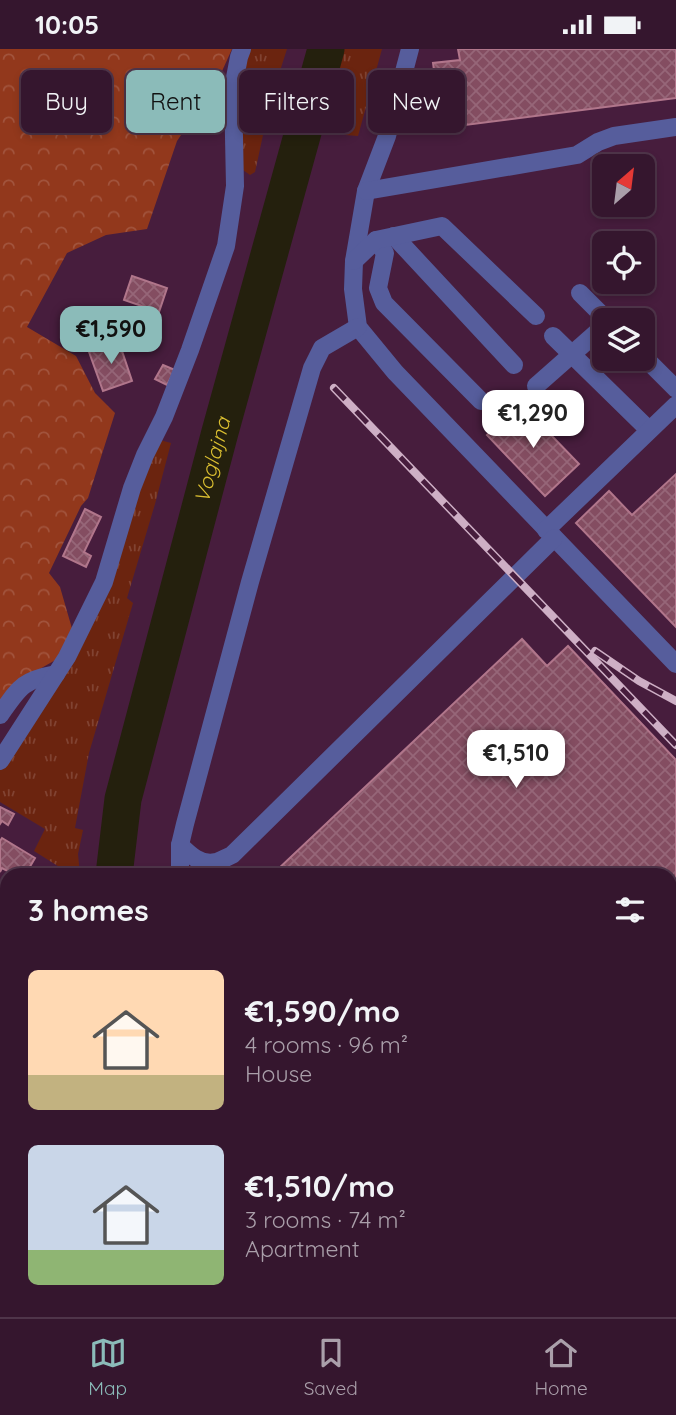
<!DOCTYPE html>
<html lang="en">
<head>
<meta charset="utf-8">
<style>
  body { margin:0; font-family:Quicksand,sans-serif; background:#3d1f36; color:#f1f3f6; height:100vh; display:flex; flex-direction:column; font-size:26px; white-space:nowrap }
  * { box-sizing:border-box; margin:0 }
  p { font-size:23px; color:#aa9faa }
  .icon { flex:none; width:38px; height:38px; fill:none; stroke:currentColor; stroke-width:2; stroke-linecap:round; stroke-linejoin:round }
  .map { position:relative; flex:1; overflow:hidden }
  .drawer { position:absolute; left:0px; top:819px; width:677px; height:450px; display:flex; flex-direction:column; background:#35162e; border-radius:21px 21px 0 0; box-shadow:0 4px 10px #0003,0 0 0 2px #4f354a }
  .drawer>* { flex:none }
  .banner { position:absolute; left:21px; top:21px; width:635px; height:63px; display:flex; gap:14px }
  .needle { width:46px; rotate:28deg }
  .tools { position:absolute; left:592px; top:105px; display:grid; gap:14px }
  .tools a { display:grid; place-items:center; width:63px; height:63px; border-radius:10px; background:#35162e; box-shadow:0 4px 10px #0003,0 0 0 2px #4f354a; font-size:35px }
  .price { position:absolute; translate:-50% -60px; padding:0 16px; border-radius:14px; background:#fff; color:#222; font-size:23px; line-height:46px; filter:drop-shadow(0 2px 4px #0008) }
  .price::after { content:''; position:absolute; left:50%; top:42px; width:21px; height:16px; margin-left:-10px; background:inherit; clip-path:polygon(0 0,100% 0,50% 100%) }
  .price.active { background:#8bbbb9; color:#111 }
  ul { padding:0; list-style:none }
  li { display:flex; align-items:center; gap:21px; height:175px; padding:0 28px }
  li span { display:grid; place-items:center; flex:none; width:196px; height:140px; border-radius:10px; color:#555 }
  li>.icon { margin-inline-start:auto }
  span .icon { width:84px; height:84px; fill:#fffc; stroke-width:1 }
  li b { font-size:30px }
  h2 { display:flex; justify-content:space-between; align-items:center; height:84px; padding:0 28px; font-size:30px }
  .tag { padding:0 24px; border-radius:10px; background:#35162e; box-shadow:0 4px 10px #0003,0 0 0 2px #4f354a; font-size:24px; line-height:63px }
  .tag.active { background:#8bbbb9; color:#111 }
  .status { display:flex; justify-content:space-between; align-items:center; height:49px; padding:0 35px; background:#35162e; direction:ltr }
  .status svg { height:19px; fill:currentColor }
  .dock { display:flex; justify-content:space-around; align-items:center; height:98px; border-top:2px solid #4f354a; background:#35162e; font-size:19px; color:#aa9faa }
  .dock a { display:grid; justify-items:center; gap:4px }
  .dock .active { color:#8bbbb9 }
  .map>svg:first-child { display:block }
  .grass { fill:url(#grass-tufts) }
  .forest { fill:url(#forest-crowns) }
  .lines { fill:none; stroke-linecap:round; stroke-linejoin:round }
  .river { stroke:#24200d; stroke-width:37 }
  .building { fill:url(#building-cross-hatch); stroke:#b1768b; stroke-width:2 }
  .minor { stroke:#565d9c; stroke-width:18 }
  .rail-casing { stroke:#ceafc5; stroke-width:8 }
  .rail { stroke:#471d3d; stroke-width:5; stroke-dasharray:16; stroke-linecap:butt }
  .labels { text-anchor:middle; stroke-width:5; stroke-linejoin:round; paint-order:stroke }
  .water-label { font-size:21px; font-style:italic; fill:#dbbf31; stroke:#471d3d }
</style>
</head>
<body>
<div class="status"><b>10:05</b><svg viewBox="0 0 49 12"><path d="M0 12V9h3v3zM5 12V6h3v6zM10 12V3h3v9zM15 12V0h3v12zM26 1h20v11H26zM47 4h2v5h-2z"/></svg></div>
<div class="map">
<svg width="676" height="1268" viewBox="0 0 676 1268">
  <defs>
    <pattern id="grass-tufts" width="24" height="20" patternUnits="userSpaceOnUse" patternTransform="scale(1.75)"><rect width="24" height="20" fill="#6b240f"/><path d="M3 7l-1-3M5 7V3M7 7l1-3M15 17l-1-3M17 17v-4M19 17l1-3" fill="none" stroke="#814332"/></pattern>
    <pattern id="forest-crowns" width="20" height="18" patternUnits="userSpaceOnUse" patternTransform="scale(1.75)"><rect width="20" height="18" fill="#92381c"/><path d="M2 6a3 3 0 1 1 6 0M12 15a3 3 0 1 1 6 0" fill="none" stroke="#a2543d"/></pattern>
    <pattern id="building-cross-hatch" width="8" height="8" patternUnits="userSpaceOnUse" patternTransform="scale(1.75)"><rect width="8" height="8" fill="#844d61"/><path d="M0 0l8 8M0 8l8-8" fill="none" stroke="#966678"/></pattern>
  </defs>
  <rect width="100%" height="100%" fill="#471d3d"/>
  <g class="grass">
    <path d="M249 0H287L270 53 257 114 255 123 250 126 243 121 240 41Z"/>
    <path d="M342 0H382L358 87 320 84Z"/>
    <path d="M156 390 171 394 155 455 127 549 133 554 89 704 75 779 83 781 78 805 80 826H61V819L34 802 45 780 0 753V719L71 609Z"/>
  </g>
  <g class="forest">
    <path d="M0 0H232L218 31 177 92 147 180 106 186 67 204 27 278 76 307 95 344 115 364 88 449 81 457 49 524 60 538 73 583 59 609 22 630 0 660Z"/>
    <path d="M0 1045 7 1047V1262H320L327 1268H0Z"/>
  </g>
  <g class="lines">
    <g class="river">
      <path id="s1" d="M114 826 123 750 220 383 326 0"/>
      <path d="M410 1262 416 1268"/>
    </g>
  </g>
  <g class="building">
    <path d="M458 0H676V49L442 79 433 14 460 11Z"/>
    <path d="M132 227 167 239 159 263 124 251Z"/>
    <path d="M119 293 132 332 103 342 89 303Z"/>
    <path d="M163 316 175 321 167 336 155 330Z"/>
    <path d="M520 354 579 415 545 447 487 386Z"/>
    <path d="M676 425V578L576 474 609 442 632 466Z"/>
    <path d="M85 460 101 468 84 503 91 507 86 518 63 507Z"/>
    <path d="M522 590 547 617 568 597 676 711V977L670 982V826H280L276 822Z"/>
    <path d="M0 758 14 765 8 776 2 772 0 775Z"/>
    <path d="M2 789 35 809 25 826H15L2 819 0 823V792Z"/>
    <path d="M521 1262H627L633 1268H527Z"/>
  </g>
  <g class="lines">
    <g class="minor">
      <path d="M410 0 387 87 366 142 354 212 353 240 358 278 395 323 676 615"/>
      <path d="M366 142 577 106 598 93 614 87 676 78"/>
      <path d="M394 187 514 316"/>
      <path d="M376 191 385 204 378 239 384 254 481 352"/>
      <path d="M354 212 376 191 442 177 536 267"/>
      <path d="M580 244 607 271"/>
      <path d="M553 287 649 381"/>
      <path d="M642 306 676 340"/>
      <path d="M536 337 604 277"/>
      <path d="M546 481 676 356"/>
      <path d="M0 666C19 639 22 631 56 625"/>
      <path d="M0 712 67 608 104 533 132 439 145 406 164 368 190 301 226 197 235 137 233 39 239 8 242 0"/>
      <path d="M180 796C189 805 201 817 216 813 221 812 227 808 232 806L554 489"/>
      <path d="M180 826V796L185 775 250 533 312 319 322 299 358 278"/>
      <path d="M0 968 7 974"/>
      <path d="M330 1262 337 1268"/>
    </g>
    <g class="rail-casing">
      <g id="rail">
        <path d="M334 339 676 696"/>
        <path d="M595 602 639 632 676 652"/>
      </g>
    </g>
    <use href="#rail" class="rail"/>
  </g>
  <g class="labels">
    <g class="water-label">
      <text dy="7" stroke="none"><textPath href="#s1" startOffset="427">Voglajna</textPath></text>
    </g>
  </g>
</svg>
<div class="tools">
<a><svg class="needle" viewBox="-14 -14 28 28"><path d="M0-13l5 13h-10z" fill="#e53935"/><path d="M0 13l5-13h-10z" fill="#aa9faa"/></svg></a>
<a><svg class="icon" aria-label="locate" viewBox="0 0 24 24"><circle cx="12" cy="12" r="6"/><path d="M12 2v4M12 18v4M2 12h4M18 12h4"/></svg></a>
<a><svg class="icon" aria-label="layers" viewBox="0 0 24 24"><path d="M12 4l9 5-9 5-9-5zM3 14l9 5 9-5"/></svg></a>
</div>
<b class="price active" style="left:111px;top:317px">€1,590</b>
<b class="price" style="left:533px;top:401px">€1,290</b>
<b class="price" style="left:516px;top:741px">€1,510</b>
<div class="banner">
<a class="tag">Buy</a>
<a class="tag active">Rent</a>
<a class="tag">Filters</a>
<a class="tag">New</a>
</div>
<section class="drawer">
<h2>3 homes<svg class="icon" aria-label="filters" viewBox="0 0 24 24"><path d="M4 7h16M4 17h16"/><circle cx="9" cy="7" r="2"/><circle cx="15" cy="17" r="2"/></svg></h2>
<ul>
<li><span style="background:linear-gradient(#ffd9b3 75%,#c2b280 0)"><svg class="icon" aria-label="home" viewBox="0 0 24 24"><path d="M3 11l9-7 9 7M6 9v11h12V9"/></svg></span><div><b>€1,590/mo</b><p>4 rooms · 96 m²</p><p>House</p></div></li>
<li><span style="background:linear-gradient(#c9d6e8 75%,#8fb573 0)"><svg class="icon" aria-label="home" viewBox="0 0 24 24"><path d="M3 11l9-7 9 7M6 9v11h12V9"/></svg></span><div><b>€1,510/mo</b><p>3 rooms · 74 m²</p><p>Apartment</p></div></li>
</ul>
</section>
</div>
<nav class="dock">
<a class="active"><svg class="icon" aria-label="map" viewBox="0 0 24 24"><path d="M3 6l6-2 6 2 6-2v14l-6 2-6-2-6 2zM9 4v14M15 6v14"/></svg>Map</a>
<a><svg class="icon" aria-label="saved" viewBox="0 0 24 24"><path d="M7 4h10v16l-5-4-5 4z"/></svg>Saved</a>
<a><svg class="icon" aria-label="home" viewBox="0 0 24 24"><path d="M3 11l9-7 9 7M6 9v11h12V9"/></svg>Home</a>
</nav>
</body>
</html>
